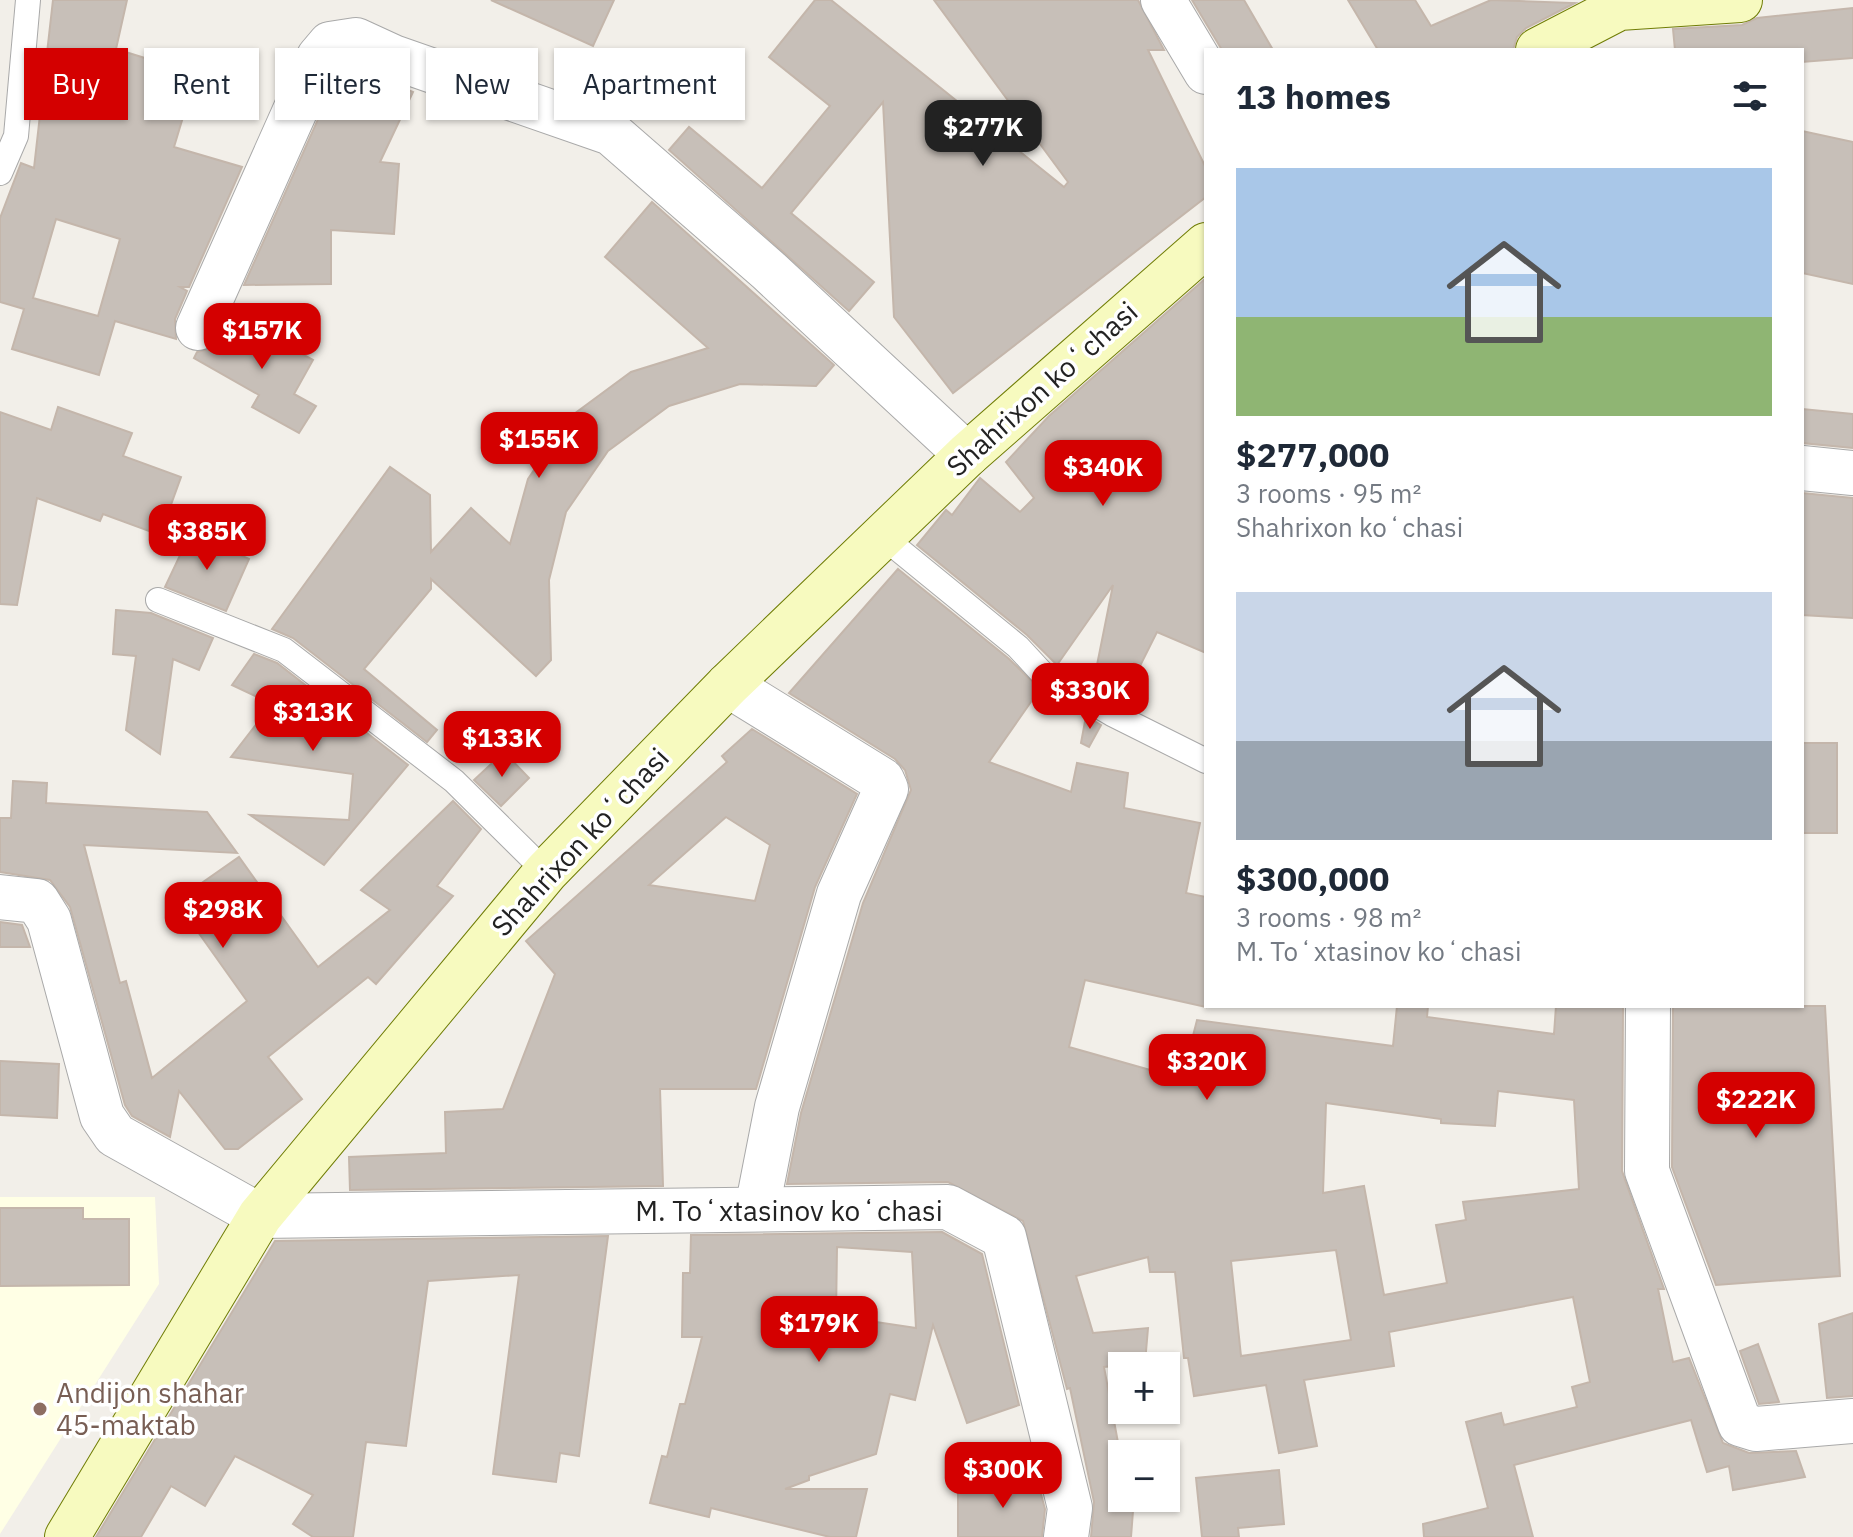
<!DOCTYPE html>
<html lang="en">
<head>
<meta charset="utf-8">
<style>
  body { margin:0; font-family:"IBM Plex Sans",sans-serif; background:#f6f6f7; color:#1f2937; height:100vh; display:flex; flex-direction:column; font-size:30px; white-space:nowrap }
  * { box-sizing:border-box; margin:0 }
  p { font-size:26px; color:#747a83 }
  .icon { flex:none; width:44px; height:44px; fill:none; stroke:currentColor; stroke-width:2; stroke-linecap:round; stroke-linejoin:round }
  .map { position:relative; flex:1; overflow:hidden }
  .panel { position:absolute; left:1204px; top:48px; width:600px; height:960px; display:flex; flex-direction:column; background:#fff; border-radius:0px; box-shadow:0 2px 6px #0004 }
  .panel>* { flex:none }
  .banner { position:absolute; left:24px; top:48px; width:760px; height:72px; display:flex; gap:16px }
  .controls { position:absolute; left:1108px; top:1352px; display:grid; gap:16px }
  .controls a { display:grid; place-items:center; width:72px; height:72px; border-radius:0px; background:#fff; box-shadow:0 2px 6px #0004; font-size:40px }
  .price { position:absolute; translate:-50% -68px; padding:0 18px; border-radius:16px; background:#d40000; color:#fff; font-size:26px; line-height:52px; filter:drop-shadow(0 2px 4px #0008) }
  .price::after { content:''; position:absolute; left:50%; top:48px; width:24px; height:18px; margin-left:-12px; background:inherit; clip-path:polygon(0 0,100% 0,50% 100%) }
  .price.current { background:#222; color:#fff }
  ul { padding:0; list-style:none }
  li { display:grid; align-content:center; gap:16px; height:424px; padding:0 32px }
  li span { display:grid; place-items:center; height:248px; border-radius:0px; color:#555 }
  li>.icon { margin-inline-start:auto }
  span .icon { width:144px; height:144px; fill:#fffc; stroke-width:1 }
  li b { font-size:34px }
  h2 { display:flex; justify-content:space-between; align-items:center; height:96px; padding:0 32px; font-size:34px }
  .chip { padding:0 28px; border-radius:0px; background:#fff; box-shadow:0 2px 6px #0004; font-size:28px; line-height:72px }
  .chip.current { background:#d40000; color:#fff }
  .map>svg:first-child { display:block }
  .education { fill:#ffffe5 }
  .building { fill:#c7bfb8; stroke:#c4b6ab; stroke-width:2; fill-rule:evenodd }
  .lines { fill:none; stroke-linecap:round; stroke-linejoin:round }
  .lane-casing { stroke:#a9a9a9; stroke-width:26 }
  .street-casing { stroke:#a9a9a9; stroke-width:46 }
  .secondary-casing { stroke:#707d05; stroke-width:46 }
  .lane { stroke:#fff; stroke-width:24 }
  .street { stroke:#fff; stroke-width:44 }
  .secondary { stroke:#f7fabf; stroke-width:44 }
  .education-dot { fill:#8d6e63; stroke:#fff; stroke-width:3 }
  .labels { text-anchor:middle; stroke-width:7; stroke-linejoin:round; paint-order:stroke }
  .street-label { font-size:28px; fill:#222; stroke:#fff }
  .education-label { font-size:28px; fill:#785e54; stroke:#fff; text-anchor:start }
</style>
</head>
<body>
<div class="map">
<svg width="1853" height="1537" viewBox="0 0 1853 1537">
  <rect width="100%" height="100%" fill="#f2efe9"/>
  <path class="education" d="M0 1197H155L159 1284 0 1534Z"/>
  <g class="building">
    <path d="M53 0H127L116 49 196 74 174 147 242 167 189 287H180L187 291 175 319 176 339 115 321 99 375 12 349 24 309 0 302V218L21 163 34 168ZM56 219 120 239 98 316 33 298Z"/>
    <path d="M491 0H614L593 46Z"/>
    <path d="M815 0H831L1064 187 1068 182 934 0H1138L1164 50H1148L1206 168V197L953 393 894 317 883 102 791 213 874 282 849 311 669 150 689 127 762 188 830 106 769 57Z"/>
    <path d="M1192 0H1244L1273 50H1222Z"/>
    <path d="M1348 0H1415L1431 26 1491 0 1575 3 1526 28 1517 37 1513 50H1378Z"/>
    <path d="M1853 8V58L1802 62V50H1675L1673 29 1742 25 1757 18Z"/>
    <path d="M352 66 413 92 380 162 399 164 394 234 331 230V284L244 285 340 70Z"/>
    <path d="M1802 131 1853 142V284L1802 273Z"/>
    <path d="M652 202 834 365 816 386 740 384 669 406 608 451 566 512 549 580 551 660 536 676 431 579V589L364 669 437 730 427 742 293 638 272 629 390 467 430 495 431 552 471 508 510 544 528 479 570 417 631 372 708 348 605 257Z"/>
    <path d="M1206 278V653L1157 632 1140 666 1134 663 1115 698 1093 685 1113 585 1057 665 1027 635 917 545 946 510 952 515 980 478 1020 512 1034 498 1006 462 1049 416Z"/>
    <path d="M231 315 313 360 294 394 316 406 299 433 252 407 259 395 194 358 197 352 213 348Z"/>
    <path d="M58 407 132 433 123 456 181 477 160 535 103 514 100 521 37 498 17 605 0 604V412L51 430Z"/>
    <path d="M1802 409 1853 414V448L1802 443Z"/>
    <path d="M1802 493 1853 498V618L1802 615Z"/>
    <path d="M191 532 249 559 226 611 165 587Z"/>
    <path d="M898 569 1008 658 1040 689 989 762 1071 792 1077 763 1128 773 1124 808 1200 823 1186 893 1206 897V1007L1085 980 1069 1047 1182 1079 1197 1020 1393 1046 1397 1006H1428L1427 1017 1554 1034 1556 1006H1623L1622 1171 1664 1289H1658L1673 1362 1689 1358 1723 1443 1749 1453 1796 1451 1805 1477 1733 1490 1729 1466 1707 1472 1691 1420 1514 1465 1533 1537H1424L1423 1524 1488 1508 1466 1422 1501 1413 1504 1425 1577 1407 1572 1387 1590 1382 1573 1297 1389 1332 1394 1366 1304 1380 1317 1446 1279 1453 1266 1385 1194 1396 1188 1358H1184L1175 1272H1150L1148 1257 1076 1276 1093 1333 1148 1328 1145 1363 1104 1367 1122 1464V1498H1134L1131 1537H1091L1094 1502 1070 1388 1067 1389 1023 1221 948 1182 787 1184 801 1113 863 903 911 790 905 770 895 759 789 693ZM1498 1091 1574 1100 1579 1189 1463 1202 1466 1220 1436 1225 1447 1283 1384 1295 1364 1186 1323 1193 1326 1103 1441 1119V1123L1495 1126ZM1336 1250 1351 1340 1241 1356 1231 1261Z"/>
    <path d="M116 610 151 613 213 638 199 670 173 659 160 754 126 730 136 656 113 654Z"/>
    <path d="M254 654 277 663 408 765 324 865 250 815 349 820 353 774 231 757 272 704 232 685Z"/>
    <path d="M1086 716 1101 725 1089 747 1081 743Z"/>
    <path d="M752 729 857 794 815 887 756 1089H660L663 1186 350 1190 349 1157 446 1153 445 1112 503 1109 555 974 526 941 727 762 722 756ZM726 817 770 845 755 901 649 885Z"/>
    <rect x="1802" y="743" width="35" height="90"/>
    <path d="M504 752 529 778 501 806 474 780Z"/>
    <path d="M13 781 47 783 46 803 207 812 237 853 84 845 120 983 126 981 152 1078 247 1001 176 901 239 857 318 967 390 910 361 890 453 801 481 829 437 886 453 896 376 984 368 977 268 1057 302 1099 238 1149H225L179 1091 170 1137 132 1116 125 1105 70 907 50 880 0 872V818H11Z"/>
    <path d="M0 922 22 925 30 947H0Z"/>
    <path d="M1673 1006H1825L1840 1276 1716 1285 1672 1167Z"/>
    <path d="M0 1061 59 1064 57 1118 0 1115Z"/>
    <path d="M0 1208H83V1219H129V1285L0 1286Z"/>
    <path d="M942 1232 982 1254 1019 1405 967 1423 933 1325 915 1400 890 1394 876 1454 809 1476V1480L785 1489H867L856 1537H830L711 1508 709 1517 650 1503 662 1456 667 1457 680 1404H685L702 1337H682L683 1273H690L691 1235ZM837 1247 912 1252 916 1328 836 1316Z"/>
    <path d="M608 1236 579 1456 560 1453 556 1482 493 1474 519 1275 428 1281 406 1446 366 1442 353 1537H313L293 1524 313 1495 235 1456 205 1506 171 1486 141 1537H96L275 1241Z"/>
    <path d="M1853 1313V1396L1827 1398 1819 1324Z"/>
    <path d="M1758 1344 1779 1402 1759 1404 1740 1351Z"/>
    <path d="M1018 1468H1034L1045 1509 1042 1537H958V1489H1018Z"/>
    <path d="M1279 1470 1284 1524 1238 1528 1239 1537H1202L1196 1478Z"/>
  </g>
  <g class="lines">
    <g class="lane-casing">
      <g id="lane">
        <path d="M0 173 16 136 28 0"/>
        <path d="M882 536 1018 647 1042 673 1112 714 1206 761"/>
        <path d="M158 600 284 650 454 781 546 872"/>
      </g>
    </g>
    <g class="street-casing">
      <g id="street">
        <path d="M1163 0 1206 72"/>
        <path d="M198 328 319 57 330 44 356 40 393 57 611 133 768 270 967 455"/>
        <path d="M1802 468 1853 473"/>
        <path d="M728 685 882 780 886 789 839 894 777 1107 757 1209"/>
        <path d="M0 897 37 901 49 920 102 1116 115 1135 260 1216 948 1207 1004 1237 1070 1508 1066 1537"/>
        <path d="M1648 1006 1647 1171 1740 1424 1756 1429 1853 1421"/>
      </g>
    </g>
    <g class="secondary-casing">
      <g id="secondary">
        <path d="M1538 50 1619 8 1740 0"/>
        <path d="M67 1537 260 1216 546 872 728 685 967 455 1206 245"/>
      </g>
    </g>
    <use href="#lane" class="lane"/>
    <use href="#street" class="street"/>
    <use href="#secondary" class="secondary"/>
  </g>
  <circle class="education-dot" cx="40" cy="1409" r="8"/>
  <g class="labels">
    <g class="street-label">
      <text transform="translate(1042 389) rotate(-42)" y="10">Shahrixon koʻchasi</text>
      <text transform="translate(580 842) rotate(-47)" y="10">Shahrixon koʻchasi</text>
      <text x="789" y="1221">M. Toʻxtasinov koʻchasi</text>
    </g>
    <g class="education-label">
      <text x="56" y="1403">Andijon shahar<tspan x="56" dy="32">45-maktab</tspan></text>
    </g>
  </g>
</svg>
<div class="controls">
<a>+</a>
<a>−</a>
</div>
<b class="price current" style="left:983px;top:168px">$277K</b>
<b class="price" style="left:262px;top:371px">$157K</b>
<b class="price" style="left:539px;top:480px">$155K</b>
<b class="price" style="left:1103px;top:508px">$340K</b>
<b class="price" style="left:207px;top:572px">$385K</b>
<b class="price" style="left:1090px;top:731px">$330K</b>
<b class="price" style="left:313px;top:753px">$313K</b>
<b class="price" style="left:502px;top:779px">$133K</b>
<b class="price" style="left:223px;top:950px">$298K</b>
<b class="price" style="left:1207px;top:1102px">$320K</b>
<b class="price" style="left:1756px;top:1140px">$222K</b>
<b class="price" style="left:819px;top:1364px">$179K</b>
<b class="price" style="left:1003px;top:1510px">$300K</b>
<div class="banner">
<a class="chip current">Buy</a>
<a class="chip">Rent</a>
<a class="chip">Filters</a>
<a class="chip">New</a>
<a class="chip">Apartment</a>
</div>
<section class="panel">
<h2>13 homes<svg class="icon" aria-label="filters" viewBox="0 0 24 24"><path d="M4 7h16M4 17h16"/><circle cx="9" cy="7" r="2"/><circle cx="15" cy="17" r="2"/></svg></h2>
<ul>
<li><span style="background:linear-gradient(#a9c7e8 60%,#8fb573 0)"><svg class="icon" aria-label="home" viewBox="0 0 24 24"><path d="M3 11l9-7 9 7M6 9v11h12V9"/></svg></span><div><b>$277,000</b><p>3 rooms · 95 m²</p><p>Shahrixon koʻchasi</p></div></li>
<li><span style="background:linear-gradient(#c9d6e8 60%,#9aa5b1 0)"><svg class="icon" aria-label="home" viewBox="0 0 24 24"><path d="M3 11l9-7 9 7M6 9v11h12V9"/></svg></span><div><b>$300,000</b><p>3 rooms · 98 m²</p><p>M. Toʻxtasinov koʻchasi</p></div></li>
</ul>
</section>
</div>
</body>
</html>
